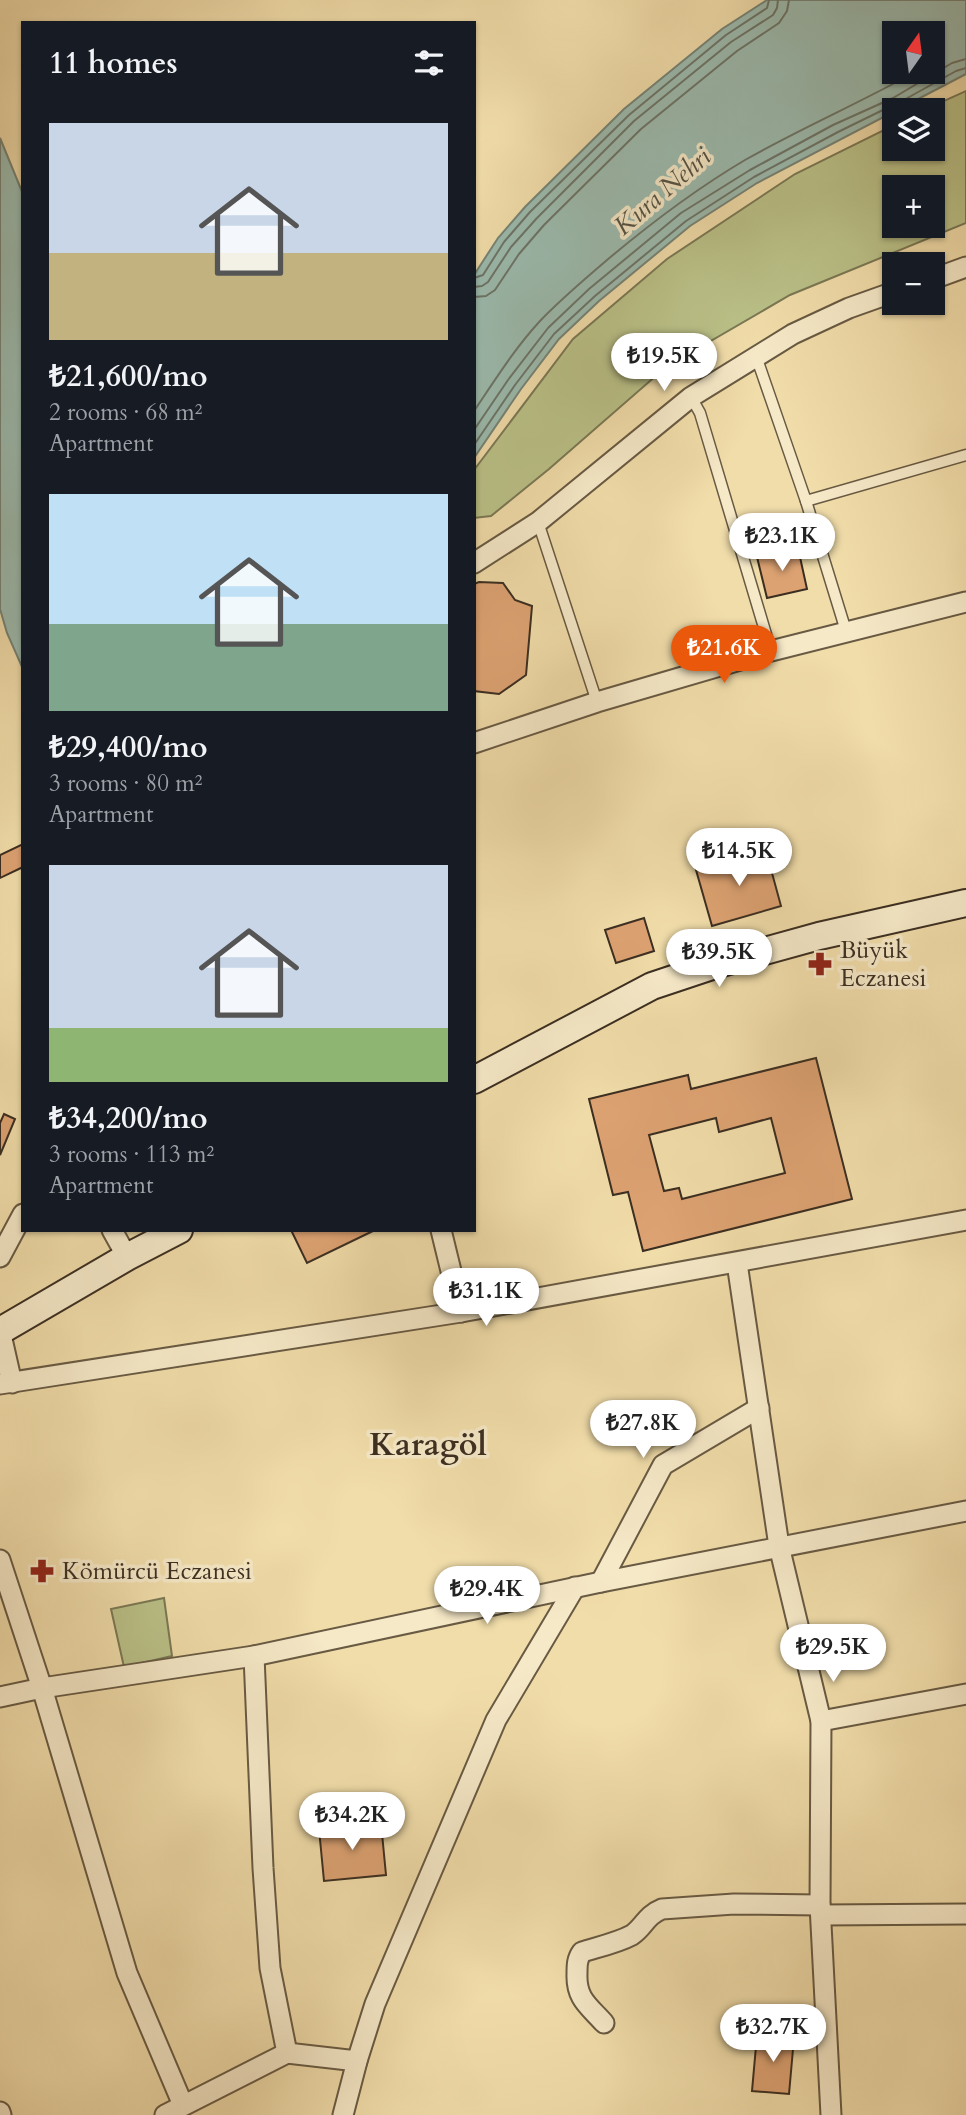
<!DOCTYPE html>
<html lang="en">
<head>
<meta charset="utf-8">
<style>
  body { margin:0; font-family:Cardo,serif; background:#242831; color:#f1f3f6; height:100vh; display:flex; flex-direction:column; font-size:26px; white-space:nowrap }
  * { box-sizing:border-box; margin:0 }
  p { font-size:23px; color:#9ea1a6 }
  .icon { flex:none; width:38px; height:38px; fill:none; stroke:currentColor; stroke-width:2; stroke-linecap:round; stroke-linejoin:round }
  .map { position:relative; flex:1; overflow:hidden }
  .panel { position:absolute; left:21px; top:21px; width:455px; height:1211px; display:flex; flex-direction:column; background:#171b24; border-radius:0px; box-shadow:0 2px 5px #0004 }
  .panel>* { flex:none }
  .needle { width:46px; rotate:14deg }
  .tools { position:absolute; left:882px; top:21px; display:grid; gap:14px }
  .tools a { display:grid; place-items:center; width:63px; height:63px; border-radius:0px; background:#171b24; box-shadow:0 2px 5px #0004; font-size:35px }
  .price { position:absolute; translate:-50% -60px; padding:0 16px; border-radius:24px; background:#fff; color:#222; font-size:23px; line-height:46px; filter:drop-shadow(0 2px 4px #0008) }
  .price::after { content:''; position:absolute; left:50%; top:42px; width:21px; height:16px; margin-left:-10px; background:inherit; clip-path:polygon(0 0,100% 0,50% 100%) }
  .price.on { background:#ea580c; color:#fff }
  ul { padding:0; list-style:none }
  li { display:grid; align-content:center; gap:14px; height:371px; padding:0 28px }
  li span { display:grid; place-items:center; height:217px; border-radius:0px; color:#555 }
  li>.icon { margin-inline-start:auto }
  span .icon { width:126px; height:126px; fill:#fffc; stroke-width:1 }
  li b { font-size:30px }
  h2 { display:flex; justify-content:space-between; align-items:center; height:84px; padding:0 28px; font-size:30px }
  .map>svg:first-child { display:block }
  .green { fill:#bac188; stroke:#7a7854; stroke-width:2; fill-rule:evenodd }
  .water { fill:#9bbbaf; stroke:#758376; stroke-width:2; fill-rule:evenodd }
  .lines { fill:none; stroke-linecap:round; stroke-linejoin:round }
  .shore { stroke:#6b7468; stroke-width:2 }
  .building { fill:#dda272; stroke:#3b2e21; stroke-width:2; fill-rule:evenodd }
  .service-casing { stroke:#685a43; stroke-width:13 }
  .minor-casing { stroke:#685a43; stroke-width:23 }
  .secondary-casing { stroke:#3b2e21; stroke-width:30 }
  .service { stroke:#f6e9c8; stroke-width:10 }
  .minor { stroke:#f6e9c8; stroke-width:19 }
  .secondary { stroke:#f6e9c8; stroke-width:26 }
  .labels { text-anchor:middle; stroke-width:7; stroke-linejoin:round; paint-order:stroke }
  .poi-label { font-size:24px; fill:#3b2e21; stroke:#f6e9c8; text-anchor:start }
  .water-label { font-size:26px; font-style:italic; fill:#535144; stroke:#f6e9c8 }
  .district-label { font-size:32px; font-weight:bold; fill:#3b2e21; stroke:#f6e9c8 }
</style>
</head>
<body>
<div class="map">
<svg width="966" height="2115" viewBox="0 0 966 2115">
  <rect width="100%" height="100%" fill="#f1ddaa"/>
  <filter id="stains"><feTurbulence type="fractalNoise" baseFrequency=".00286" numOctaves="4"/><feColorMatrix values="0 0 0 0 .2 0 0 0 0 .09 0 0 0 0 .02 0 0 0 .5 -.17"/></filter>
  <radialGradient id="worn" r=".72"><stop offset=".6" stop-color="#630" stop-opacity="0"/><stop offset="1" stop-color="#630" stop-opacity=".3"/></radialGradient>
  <g class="green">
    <path d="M966 91V223L790 295 666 367 549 469 491 516 474 518V470L573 339 667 259 795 174 894 125V149H933V110H924ZM894 187H933V226H894Z"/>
    <path d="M164 1598 172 1656 124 1667 111 1609Z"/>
  </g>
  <g class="water">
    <path d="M767 0H966V74L757 183 690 226 599 301 559 339 521 389 474 458V275L498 238 525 207 624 109 722 29ZM894 33H933V72H894Z"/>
    <path d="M0 138 23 194V669L7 633 0 609Z"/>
  </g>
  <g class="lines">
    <g class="shore">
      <path d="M474 278 483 275 504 242 530 212 629 115 726 35 767 8 769 0"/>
      <path d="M474 287 482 286 488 282 511 247 537 218 634 121 731 42 773 15 777 8 778 0"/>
      <path d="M474 297 486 296 495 290 519 254 544 225 641 129 737 51 779 23 787 11 789 0"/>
      <path d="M474 411C495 380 515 348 540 321 561 299 585 279 607 260 651 223 696 189 745 160 801 128 860 103 915 72"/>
      <path d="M474 430 508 380 548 328 589 289 681 213 750 170 833 125 893 98 952 63 966 59"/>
      <path d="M474 445 515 385 554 334 595 296 686 221 754 177 838 132 889 107H897L902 101 956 71 966 68"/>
    </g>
  </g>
  <g class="building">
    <path d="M798 548 807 589 767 598 757 557Z"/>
    <path d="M479 582 503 583 515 600 532 606 526 675 499 694 474 691V584Z"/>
    <path d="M23 844V867L0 878V855Z"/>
    <path d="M766 851 781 906 712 926 696 870Z"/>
    <path d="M644 918 654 951 616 963 605 930Z"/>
    <path d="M816 1058 852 1199 643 1251 628 1192 613 1195 589 1099 688 1075 691 1089ZM716 1118 719 1132 771 1118 785 1173 682 1199 679 1188 664 1191 649 1135Z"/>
    <path d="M4 1114 15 1119 0 1155V1123Z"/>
    <path d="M291 1230H375L307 1263Z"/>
    <path d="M381 1823 386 1875 324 1881 319 1829Z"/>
    <path d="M757 2035 794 2038 789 2094 752 2091Z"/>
  </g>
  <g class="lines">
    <g class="service-casing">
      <g id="service">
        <path d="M756 356 806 501 846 631"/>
        <path d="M691 397 700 413 771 651"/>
        <path d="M806 501 966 455"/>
        <path d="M538 522 597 702"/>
      </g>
    </g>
    <g class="minor-casing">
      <g id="minor">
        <path d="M933 279 966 267"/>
        <path d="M474 563 538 522 691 397 793 334 849 308 894 292"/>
        <path d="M474 743 597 702 771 651 966 602"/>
        <path d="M112 1230 127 1257"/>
        <path d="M441 1230 461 1312"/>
        <path d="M0 1257 23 1214"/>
        <path d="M737 1263 779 1546 821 1721 820 1905 831 2115"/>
        <path d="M0 1330 12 1383"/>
        <path d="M0 1384 461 1312 966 1220"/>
        <path d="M0 1560 42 1688 127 1973 183 2105"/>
        <path d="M601 1582 663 1465 759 1408"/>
        <path d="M254 1656 263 1868 270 1968 287 2053"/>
        <path d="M0 1697 42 1688 254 1656 601 1582 966 1511"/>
        <path d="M821 1721 966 1694"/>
        <path d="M821 1915 966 1914"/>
        <path d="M604 2023C589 2006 576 1999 577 1974 577 1965 577 1959 582 1952 598 1947 617 1943 632 1935 645 1926 645 1916 662 1909L734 1904 820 1905"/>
        <path d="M0 2112 1 2115"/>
        <path d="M165 2115 287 2053 357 2061"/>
        <path d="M343 2115 357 2061 375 2004 496 1720 575 1587"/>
      </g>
    </g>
    <g class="secondary-casing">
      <g id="secondary">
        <path d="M474 1080 652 986 718 964 819 936 966 903"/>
        <path d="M0 1331 127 1257 179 1230"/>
      </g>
    </g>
    <use href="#service" class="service"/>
    <use href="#minor" class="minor"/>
    <use href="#secondary" class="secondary"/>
  </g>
  <defs>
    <g id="pharmacy-bare" transform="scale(1.89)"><path d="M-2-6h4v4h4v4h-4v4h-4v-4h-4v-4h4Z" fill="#8f2418" stroke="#f6e9c8" stroke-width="2.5" paint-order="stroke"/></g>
  </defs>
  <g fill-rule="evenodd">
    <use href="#pharmacy-bare" x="820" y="964"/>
    <use href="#pharmacy-bare" x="42" y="1571"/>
  </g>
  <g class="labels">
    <g class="poi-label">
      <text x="840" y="958">Büyük<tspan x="840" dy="28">Eczanesi</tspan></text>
      <text x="62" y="1579">Kömürcü Eczanesi</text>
    </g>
    <g class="water-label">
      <text transform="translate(662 191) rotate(-41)" y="9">Kura Nehri</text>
    </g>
    <g class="district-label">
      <text x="428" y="1455">Karagöl</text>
    </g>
  </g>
  <rect width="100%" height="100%" filter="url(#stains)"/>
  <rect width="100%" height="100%" fill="url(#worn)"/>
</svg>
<div class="tools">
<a><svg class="needle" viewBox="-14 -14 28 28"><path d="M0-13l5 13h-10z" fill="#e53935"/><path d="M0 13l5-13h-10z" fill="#9ea1a6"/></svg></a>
<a><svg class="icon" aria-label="layers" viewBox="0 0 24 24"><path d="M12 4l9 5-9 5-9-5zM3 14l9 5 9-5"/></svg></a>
<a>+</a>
<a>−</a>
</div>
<b class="price" style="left:664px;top:393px">₺19.5K</b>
<b class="price" style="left:782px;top:573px">₺23.1K</b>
<b class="price on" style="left:724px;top:685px">₺21.6K</b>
<b class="price" style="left:739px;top:888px">₺14.5K</b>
<b class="price" style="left:719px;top:989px">₺39.5K</b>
<b class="price" style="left:486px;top:1328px">₺31.1K</b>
<b class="price" style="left:643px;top:1460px">₺27.8K</b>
<b class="price" style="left:487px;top:1626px">₺29.4K</b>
<b class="price" style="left:833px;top:1684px">₺29.5K</b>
<b class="price" style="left:352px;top:1852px">₺34.2K</b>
<b class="price" style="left:773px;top:2064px">₺32.7K</b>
<section class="panel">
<h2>11 homes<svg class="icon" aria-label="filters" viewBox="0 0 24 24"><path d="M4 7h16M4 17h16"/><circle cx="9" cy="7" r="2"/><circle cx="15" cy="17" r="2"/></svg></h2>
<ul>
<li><span style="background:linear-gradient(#c9d6e8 60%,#c2b280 0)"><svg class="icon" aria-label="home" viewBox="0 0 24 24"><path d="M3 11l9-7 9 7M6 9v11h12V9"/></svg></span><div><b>₺21,600/mo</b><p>2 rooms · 68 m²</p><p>Apartment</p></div></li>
<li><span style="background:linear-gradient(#bfe0f5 60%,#7fa58c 0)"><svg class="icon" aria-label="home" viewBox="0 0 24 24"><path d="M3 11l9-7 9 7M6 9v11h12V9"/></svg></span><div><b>₺29,400/mo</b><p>3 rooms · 80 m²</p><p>Apartment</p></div></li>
<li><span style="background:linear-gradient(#c9d6e8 75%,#8fb573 0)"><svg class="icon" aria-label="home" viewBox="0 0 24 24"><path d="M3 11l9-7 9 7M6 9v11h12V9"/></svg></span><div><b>₺34,200/mo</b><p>3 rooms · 113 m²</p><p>Apartment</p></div></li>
</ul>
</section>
</div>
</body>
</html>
